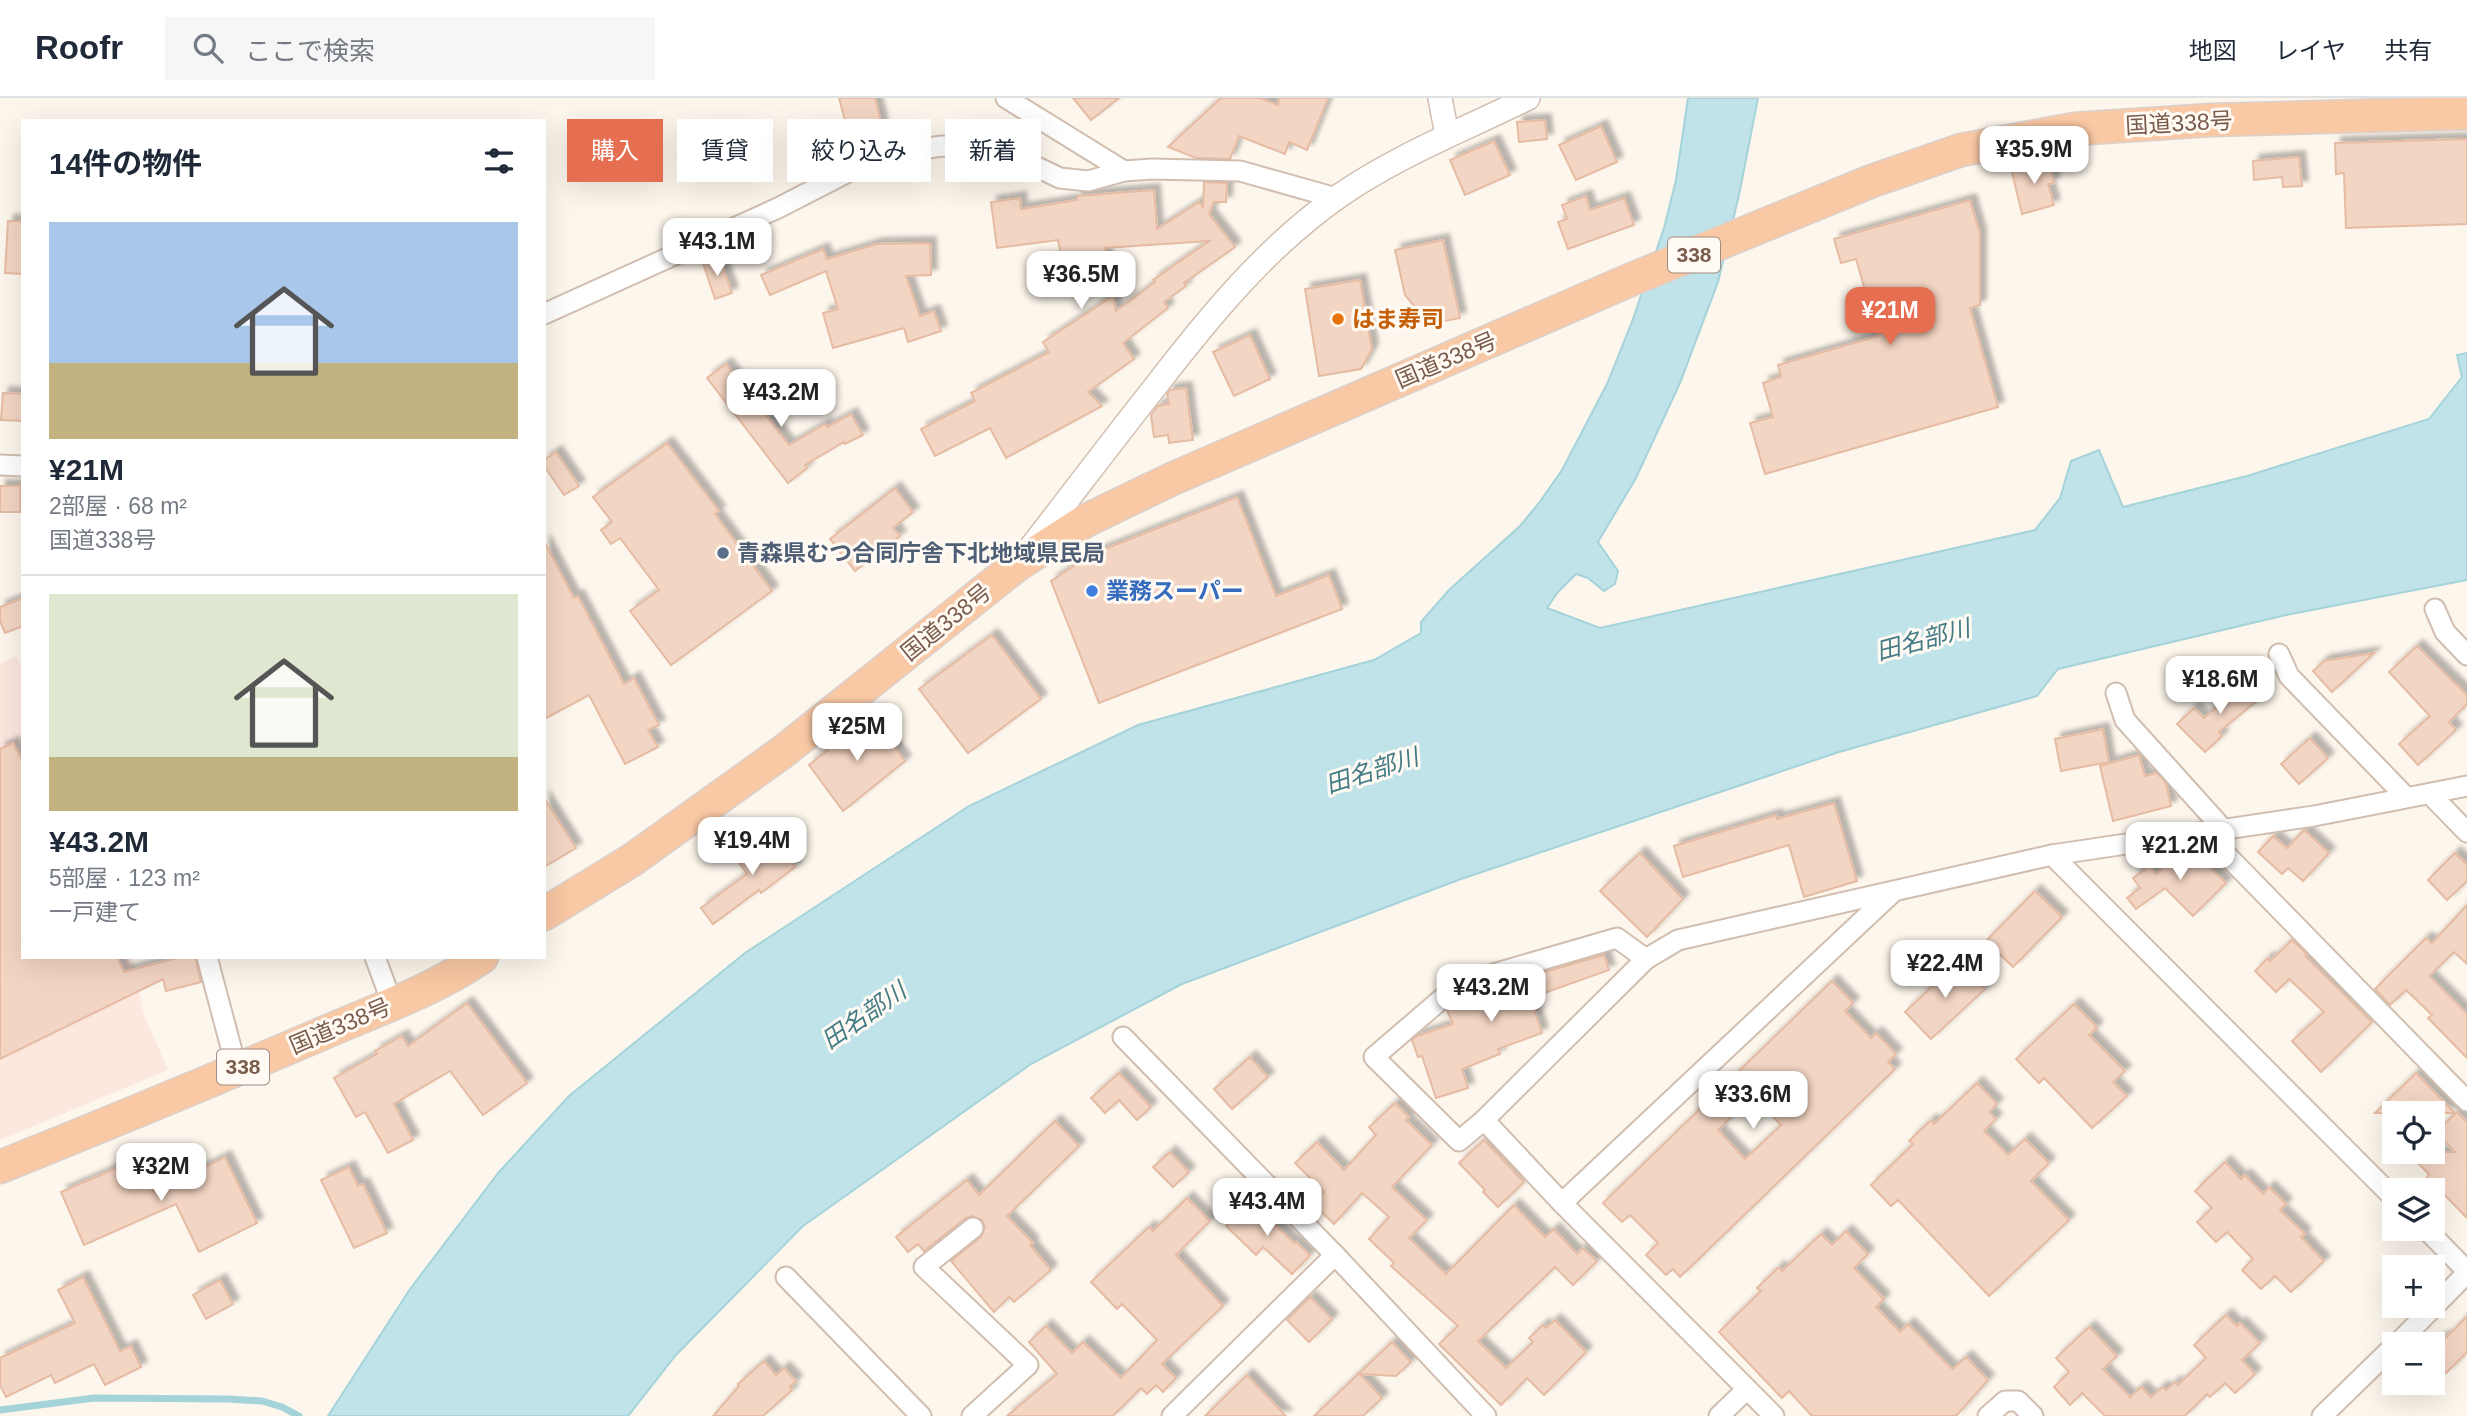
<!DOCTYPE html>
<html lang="ja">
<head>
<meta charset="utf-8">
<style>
  body { margin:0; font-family:Arial,"Noto Sans JP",sans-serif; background:#f6f6f7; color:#1f2937; height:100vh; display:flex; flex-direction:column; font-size:26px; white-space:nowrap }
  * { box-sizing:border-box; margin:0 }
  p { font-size:23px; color:#747a83 }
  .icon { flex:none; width:38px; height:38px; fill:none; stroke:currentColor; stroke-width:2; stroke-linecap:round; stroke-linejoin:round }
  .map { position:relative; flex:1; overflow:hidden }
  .sheet { position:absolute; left:21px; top:21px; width:525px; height:840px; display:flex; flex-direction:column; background:#fff; border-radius:0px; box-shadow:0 7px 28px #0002 }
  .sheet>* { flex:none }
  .banner { position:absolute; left:567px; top:21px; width:665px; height:63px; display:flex; gap:14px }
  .controls { position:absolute; left:2382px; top:1003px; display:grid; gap:14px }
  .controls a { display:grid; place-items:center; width:63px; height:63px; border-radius:0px; background:#fff; box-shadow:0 7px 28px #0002; font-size:35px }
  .price { position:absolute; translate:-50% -60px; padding:0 16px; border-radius:14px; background:#fff; color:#222; font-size:23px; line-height:46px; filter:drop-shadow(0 2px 4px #0008) }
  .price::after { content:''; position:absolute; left:50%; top:42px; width:21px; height:16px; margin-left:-10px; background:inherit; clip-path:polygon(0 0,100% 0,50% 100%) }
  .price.active { background:#e76f51; color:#fff }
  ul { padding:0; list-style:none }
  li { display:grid; align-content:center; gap:14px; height:371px; padding:0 28px }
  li+li { border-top:2px solid #e0e1e3 }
  li span { display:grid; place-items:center; height:217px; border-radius:0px; color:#555 }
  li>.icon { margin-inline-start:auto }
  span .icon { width:126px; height:126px; fill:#fffc; stroke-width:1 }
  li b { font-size:30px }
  h2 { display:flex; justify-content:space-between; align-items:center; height:84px; padding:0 28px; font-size:30px }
  .tag { padding:0 24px; border-radius:0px; background:#fff; box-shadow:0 7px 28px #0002; font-size:24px; line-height:63px }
  .tag.active { background:#e76f51; color:#fff }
  header { display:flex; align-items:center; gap:42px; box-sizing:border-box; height:98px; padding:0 35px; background:#fff; border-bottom:2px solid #e0e1e3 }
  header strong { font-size:33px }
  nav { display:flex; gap:38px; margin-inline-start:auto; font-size:24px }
  .search { width:490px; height:63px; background:#f6f6f7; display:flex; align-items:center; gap:18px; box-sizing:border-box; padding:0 24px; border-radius:0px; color:#747a83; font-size:26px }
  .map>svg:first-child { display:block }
  .commercial { fill:#fde8e0 }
  .water { fill:#bfe3e8; stroke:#a5d3da; stroke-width:2 }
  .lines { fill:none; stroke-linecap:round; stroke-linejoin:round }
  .stream { stroke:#a5d3da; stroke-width:7 }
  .building { fill:#f3d5c3; stroke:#e6bba3; stroke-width:2; fill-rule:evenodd; filter:url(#shadow) }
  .minor-casing { stroke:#d1beb0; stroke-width:23 }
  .tertiary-casing { stroke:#d1beb0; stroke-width:26 }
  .trunk-casing { stroke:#dad1cd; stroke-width:35 }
  .minor { stroke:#fff; stroke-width:19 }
  .tertiary { stroke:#fff; stroke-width:23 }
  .trunk { stroke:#f9c8a4; stroke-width:32 }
  .food-dot { fill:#e8710a; stroke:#fffaf3; stroke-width:2.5 }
  .service-dot { fill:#5c6f8a; stroke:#fffaf3; stroke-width:2.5 }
  .shop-dot { fill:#3f7fe0; stroke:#fffaf3; stroke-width:2.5 }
  .labels { text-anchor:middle; stroke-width:6; stroke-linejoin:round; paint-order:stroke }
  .shield { fill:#fffaf3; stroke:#a28b7f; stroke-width:2 }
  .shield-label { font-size:21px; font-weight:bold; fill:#7a5c4d }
  .street-label { font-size:23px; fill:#7a5c4d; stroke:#fffaf3 }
  .food-label { font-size:23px; font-weight:bold; fill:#c56008; stroke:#fffaf3; text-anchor:start }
  .service-label { font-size:23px; font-weight:bold; fill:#4e5e75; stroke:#fffaf3; text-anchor:start }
  .shop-label { font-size:23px; font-weight:bold; fill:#366cbe; stroke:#fffaf3; text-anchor:start }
  .water-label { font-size:24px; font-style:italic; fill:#437c86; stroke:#fffaf3 }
</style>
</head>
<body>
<header>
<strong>Roofr</strong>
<div class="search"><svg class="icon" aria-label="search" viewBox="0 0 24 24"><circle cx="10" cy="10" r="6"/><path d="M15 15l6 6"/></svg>ここで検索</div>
<nav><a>地図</a><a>レイヤ</a><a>共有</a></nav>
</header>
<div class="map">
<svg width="2467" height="1318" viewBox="0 0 2467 1318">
  <defs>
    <filter id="shadow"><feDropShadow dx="6" dy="-6" stdDeviation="2" flood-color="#0004"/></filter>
  </defs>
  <rect width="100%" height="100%" fill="#fdf6ec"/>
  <path class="commercial" d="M16 558 23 573V859H133L143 914 168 972 0 1042V566Z"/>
  <path class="water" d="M1688 0H1758L1739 97 1718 184 1680 285 1636 380 1598 444 1618 473 1615 486 1604 493 1588 480 1576 476 1558 494 1547 510 1600 530 2035 432 2060 400 2071 363 2099 352 2123 409 2247 378 2429 321 2462 279 2457 257 2467 255V482L2286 517 2058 571 2037 598 1839 654 1461 781 1182 886 1031 966 803 1128 676 1257 628 1318H328L410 1191 499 1074 569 998 745 855 969 708 1138 627 1374 562 1421 535V524L1449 492 1520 428 1539 405 1562 372 1607 286 1633 221 1664 130 1676 82Z"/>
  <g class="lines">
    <path class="stream" d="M0 1312 94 1300 228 1301 262 1303 282 1309 299 1318"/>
  </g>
  <g class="building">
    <path d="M839 0H875L882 28 849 37Z"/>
    <path d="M1073 0H1119L1091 22Z"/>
    <path d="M1221 0H1260L1278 7 1279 0H1328L1307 52 1289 44 1285 56 1239 38 1230 61 1196 60 1168 49Z"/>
    <path d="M1545 22 1547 41 1519 44 1517 24Z"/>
    <path d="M1601 28 1617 64 1576 82 1559 47Z"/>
    <path d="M2467 41V126L2346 130 2344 75 2336 76 2335 45Z"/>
    <path d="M1494 43 1510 77 1465 97 1450 62Z"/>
    <path d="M2299 59 2302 88 2283 89 2282 79 2254 82 2253 63Z"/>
    <path d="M2049 61 2054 85 2048 86 2054 107 2022 116 2011 70Z"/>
    <path d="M1204 84 1227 85 1226 104H1214L1209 116 1235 149 1184 185 1186 188 1164 204 1168 210 1123 245 1134 261 1088 294 1102 308 1006 360 990 330 935 358 921 331 975 303 971 295 1049 254 1043 244 1113 198 1116 213 1155 184 1153 182 1209 143 1105 150 1111 188 1068 196 1058 142 997 150 991 104 1020 100 1021 111 1077 102V98L1154 92 1157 131 1199 104 1203 109Z"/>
    <path d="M1586 98 1590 112 1624 100 1634 127 1568 151 1558 124 1567 121 1562 107Z"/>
    <path d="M1970 102 1980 136V207L1970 210 1998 309 1765 376 1750 325 1773 319 1763 285 1781 279 1778 267 1878 238 1856 161 1841 165 1834 141Z"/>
    <path d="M8 123H23V176L5 175Z"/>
    <path d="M1443 142 1460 220 1429 226 1405 197 1395 152Z"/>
    <path d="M930 145 931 177 906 178 920 218 934 213 941 233 908 244 904 230 833 250 823 215 838 211 826 173 770 197 761 177 823 151 827 161 877 146Z"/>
    <path d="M719 159 732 195 715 201 703 165Z"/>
    <path d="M1360 182 1372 251 1361 271 1319 278 1305 191Z"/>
    <path d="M1250 237 1270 281 1234 298 1213 254Z"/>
    <path d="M726 266 789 347 825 326 827 329 851 316 863 337 845 346 844 344 805 367 807 370 788 385 707 280Z"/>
    <path d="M1186 290 1193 342 1169 345 1168 337 1154 339 1151 317 1158 308 1169 306 1167 296 1170 292Z"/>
    <path d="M3 295 23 296V323L1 322Z"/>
    <path d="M667 345 719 413 715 416 772 493 671 567 630 513 659 492 620 440 611 446 601 432 612 424 593 399Z"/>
    <path d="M556 354 579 388 564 397 544 368V362Z"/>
    <rect x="0" y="388" width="20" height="26"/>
    <path d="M895 390 913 414 893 430 900 438 855 473 830 441Z"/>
    <path d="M1237 399 1276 498 1329 477 1342 511 1099 605 1051 483 1092 456Z"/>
    <path d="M544 443 574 500 578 498 624 586 634 580 659 627 648 632 658 649 625 666 589 597 544 621Z"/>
    <path d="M23 500V528L5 535 0 523V509Z"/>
    <path d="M992 537 1041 601 968 655 919 591Z"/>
    <path d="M2417 548 2467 597V606L2449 624 2456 632 2418 667 2399 646 2430 618 2389 574Z"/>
    <path d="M2374 555 2332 594 2313 573 2324 563Z"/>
    <path d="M2252 580 2265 596 2219 634 2222 638 2205 654 2177 626 2194 610 2204 620Z"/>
    <path d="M871 618 905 663 843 713 809 667Z"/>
    <path d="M2103 631 2109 664 2061 673 2055 641Z"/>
    <path d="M2310 640 2328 660 2299 686 2281 666Z"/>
    <path d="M13 645 23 664V859H117L124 874 181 859H195L201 884 166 893 163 881 0 961V651Z"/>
    <path d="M2139 657 2145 678 2157 675 2166 685 2171 708 2113 723 2100 668Z"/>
    <path d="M544 700 576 750 544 769Z"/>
    <path d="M1834 705 1857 783 1804 799 1789 747 1683 779 1674 748 1776 717 1777 721Z"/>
    <path d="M2304 732 2329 755 2303 783 2288 770 2282 776 2258 754 2273 738 2287 750Z"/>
    <path d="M770 735 795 769 761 795 759 792 713 826 701 810 747 776 736 761Z"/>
    <path d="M2189 749 2226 785 2193 818 2165 790 2136 811 2127 800 2140 790 2133 780 2150 768 2156 776Z"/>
    <path d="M1640 755 1683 801 1647 839 1600 793Z"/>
    <path d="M2455 755 2467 767V783L2447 802 2428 782Z"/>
    <path d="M2035 793 2062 819 2013 869 1986 843Z"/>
    <path d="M2467 807V866L2454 854 2429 878 2467 916V960L2428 920 2432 917 2406 892 2390 907 2375 891 2426 840 2432 845Z"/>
    <path d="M2292 842 2307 856 2305 858 2372 924 2321 974 2292 943 2324 914 2289 881 2276 894 2255 873 2268 860 2270 863Z"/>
    <path d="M1604 857 1609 872 1530 900 1542 935 1498 951 1500 956 1462 971 1468 990 1436 1000 1422 958 1418 959 1412 942 1417 938 1453 926 1447 912 1465 897Z"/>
    <path d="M1959 863 1985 891 1931 941 1905 914Z"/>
    <path d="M1832 883 1853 905 1845 913 1871 940 1876 935 1896 956 1888 964 1895 971 1680 1179 1673 1171 1666 1177 1646 1157 1658 1145 1630 1117 1622 1124 1603 1105ZM1754 1000 1781 1027 1745 1061 1718 1032 1746 1004 1748 1007Z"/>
    <path d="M467 905 527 985 483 1017 450 973 394 1006 413 1042 388 1055 365 1014 356 1019 334 980 377 956 375 953 402 938 408 948Z"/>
    <path d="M2074 906 2097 929 2089 937 2125 973 2113 984 2127 998 2092 1030 2044 980 2039 985 2016 961Z"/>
    <path d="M1250 959 1268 979 1232 1011 1214 991Z"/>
    <path d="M1119 975 1151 1009 1137 1022 1119 1002 1105 1015 1091 1000Z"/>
    <path d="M2416 975 2455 1015H2375Z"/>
    <path d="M1977 985 1997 1006 1989 1014 1996 1021 1984 1033 2008 1057 2025 1041 2049 1065 2031 1083 2069 1122 1989 1198 1898 1102 1891 1108 1871 1087 1913 1046 1909 1043 1931 1022 1934 1026Z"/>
    <path d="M1395 1005 1409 1019 1406 1022 1432 1047 1392 1089 1427 1122 1409 1140 1446 1176 1514 1107 1545 1139 1554 1131 1577 1156 1583 1150 1597 1163 1573 1187 1555 1169 1478 1243 1506 1270 1533 1244 1529 1240 1543 1227 1546 1230 1555 1222 1586 1254 1544 1297 1527 1280 1501 1307 1439 1246 1458 1228 1391 1168 1394 1165 1369 1141 1389 1119 1362 1095 1334 1126 1313 1106 1324 1094 1295 1065 1317 1044 1344 1072 1376 1037 1369 1029Z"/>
    <path d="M2457 1014 2467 1024V1120L2427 1079 2429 1076 2406 1054H2455L2436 1034Z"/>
    <path d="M1055 1023 1079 1048 1007 1118 1033 1145 1030 1147 1051 1172 1014 1204 1009 1199 994 1214 951 1163 981 1139 985 1129 982 1122 972 1118 966 1120 924 1153 918 1146 908 1154 896 1139 967 1082 979 1097Z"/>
    <path d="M1484 1042 1524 1084 1498 1109 1483 1094 1485 1092 1459 1065Z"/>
    <path d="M1170 1054 1189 1074 1173 1089 1153 1069Z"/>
    <path d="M225 1059 257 1125 199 1154 176 1106 84 1147 61 1094 140 1060 154 1094Z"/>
    <path d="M2225 1064 2241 1081 2245 1077 2263 1096 2269 1089 2286 1106 2280 1112 2305 1136 2301 1139 2324 1163 2291 1194 2275 1178 2261 1191 2242 1172 2253 1161 2227 1134 2216 1144 2197 1124 2212 1110 2195 1093Z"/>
    <path d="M349 1069 358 1088 363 1086 387 1135 354 1150 321 1082Z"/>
    <path d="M1187 1100 1210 1123 1176 1157 1223 1208 1162 1266 1176 1280 1163 1294 1156 1287 1147 1296 1141 1290 1113 1318H1007L1057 1276 1029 1244 1046 1228 1072 1255 1083 1244 1121 1280 1157 1242 1122 1206 1117 1211 1091 1184 1149 1129 1153 1133Z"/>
    <path d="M1249 1103 1294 1145 1296 1144 1310 1157 1292 1176 1263 1149 1256 1157 1226 1128Z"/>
    <path d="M1846 1133 1868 1156 1854 1170 1884 1201 1876 1209 1900 1234 1908 1226 1950 1269 1953 1271 1966 1259 1988 1282 1956 1318H1812L1789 1293 1782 1300 1719 1234 1761 1193 1757 1190 1779 1169 1782 1173 1821 1136 1832 1147Z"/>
    <path d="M83 1179 120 1253 131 1248 141 1269 105 1287 94 1266 55 1285 51 1277 6 1299 0 1287V1260L75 1225 58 1192Z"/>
    <path d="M220 1182 233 1206 206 1221 193 1197Z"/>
    <path d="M1310 1199 1332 1221 1309 1244 1287 1222Z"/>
    <path d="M2226 1217 2237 1228 2240 1225 2260 1245 2242 1262 2255 1276 2235 1295 2225 1285 2210 1299 2207 1296 2185 1318H2105L2082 1295 2070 1307 2054 1289 2069 1274 2056 1260 2089 1229 2117 1258 2103 1271 2130 1299 2141 1289 2151 1299 2162 1289 2166 1292 2175 1284 2178 1287 2206 1260 2194 1247Z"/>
    <path d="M2467 1218V1254L2446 1275 2432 1262V1249L2443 1238 2445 1241Z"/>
    <path d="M1392 1244 1411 1264 1396 1278 1360 1276 1382 1300 1363 1318H1314Z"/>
    <path d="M764 1263 776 1277 784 1270 796 1283 790 1289 792 1292 763 1318H713L739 1288 738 1286Z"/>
    <path d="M1247 1277 1286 1318H1205Z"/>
  </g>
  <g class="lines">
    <g class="minor-casing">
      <g id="minor">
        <path d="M1006 0 1124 73"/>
        <path d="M544 216 778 110 850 73 893 55 942 48 985 49 1024 63 1060 80 1088 83 1124 73 1152 71 1240 73 1336 100"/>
        <path d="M0 367 23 368"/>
        <path d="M2435 511 2445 534 2467 557"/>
        <path d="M2279 556 2289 578 2406 699"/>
        <path d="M2116 595 2125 622 2224 732"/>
        <path d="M2430 696 2467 734"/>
        <path d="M2205 735 2467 1003"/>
        <path d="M2052 757 2394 1100"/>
        <path d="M207 859 237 972"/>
        <path d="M375 859 392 905"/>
        <path d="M1123 939 1335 1157 1486 1318"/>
        <path d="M1484 1022 1459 1043 1374 959 1459 886 1617 840 1646 861"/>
        <path d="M1562 1105 1893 794"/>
        <path d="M2425 1130 2467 1173"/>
        <path d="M786 1179 921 1318"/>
        <path d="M2397 1246 2467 1175"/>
        <path d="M972 1318 1028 1267 924 1169 973 1130"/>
        <path d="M1172 1318 1335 1157"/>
        <path d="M1719 1318 1747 1291"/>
        <path d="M1774 1318 1562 1105 1484 1022 1646 861 1678 842 2052 757 2314 718 2467 688"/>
        <path d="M1988 1318 2005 1303H2018L2033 1318"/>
        <path d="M2322 1318 2394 1248"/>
      </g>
    </g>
    <g class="tertiary-casing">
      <g id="tertiary">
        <path d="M1440 0 1447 37"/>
        <path d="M1028 453C1071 398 1112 343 1155 289 1209 219 1266 149 1339 98 1398 57 1464 32 1528 0"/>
      </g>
    </g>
    <g class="trunk-casing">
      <g id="trunk">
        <path d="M544 816 632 762 784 653 1017 467 1085 423 1172 381 1630 182 1872 83 1961 52 2074 31 2211 22 2467 15"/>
        <path d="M0 1069C107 1026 213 982 319 937 373 913 433 893 482 859"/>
      </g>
    </g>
    <use href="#minor" class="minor"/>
    <use href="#tertiary" class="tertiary"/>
    <use href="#trunk" class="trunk"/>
  </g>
  <circle class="food-dot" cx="1338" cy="221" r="7"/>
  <circle class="service-dot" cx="723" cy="455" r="7"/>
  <circle class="shop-dot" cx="1092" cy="493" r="7"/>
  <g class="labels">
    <g class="shield">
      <rect x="1668" y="139.5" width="52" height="35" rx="5"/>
      <rect x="217" y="951.5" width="52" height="35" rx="5"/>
    </g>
    <g class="shield-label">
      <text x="1694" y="164">338</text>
      <text x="243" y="976">338</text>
    </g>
    <g class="street-label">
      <text transform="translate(2179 25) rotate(-3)" y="8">国道338号</text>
      <text transform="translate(1446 262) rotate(-23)" y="8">国道338号</text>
      <text transform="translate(946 524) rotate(-39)" y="8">国道338号</text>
      <text transform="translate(340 928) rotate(-23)" y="8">国道338号</text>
    </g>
    <g class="food-label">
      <text x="1352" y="229">はま寿司</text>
    </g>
    <g class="service-label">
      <text x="737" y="463">青森県むつ合同庁舎下北地域県民局</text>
    </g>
    <g class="shop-label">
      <text x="1106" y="501">業務スーパー</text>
    </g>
    <g class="water-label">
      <text transform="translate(1923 542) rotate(-15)" y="8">田名部川</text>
      <text transform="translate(1372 673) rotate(-18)" y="8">田名部川</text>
      <text transform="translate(864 918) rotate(-35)" y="8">田名部川</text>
    </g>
  </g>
</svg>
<div class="controls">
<a><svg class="icon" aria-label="locate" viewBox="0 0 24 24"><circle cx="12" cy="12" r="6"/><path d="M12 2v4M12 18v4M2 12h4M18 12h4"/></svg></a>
<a><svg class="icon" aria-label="layers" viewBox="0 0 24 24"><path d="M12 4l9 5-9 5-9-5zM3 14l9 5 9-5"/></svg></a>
<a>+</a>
<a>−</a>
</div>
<b class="price" style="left:2034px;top:88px">¥35.9M</b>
<b class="price" style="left:717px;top:180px">¥43.1M</b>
<b class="price" style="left:1081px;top:213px">¥36.5M</b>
<b class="price active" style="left:1890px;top:249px">¥21M</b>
<b class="price" style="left:781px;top:331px">¥43.2M</b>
<b class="price" style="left:2220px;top:618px">¥18.6M</b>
<b class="price" style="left:857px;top:665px">¥25M</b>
<b class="price" style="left:752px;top:779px">¥19.4M</b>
<b class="price" style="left:2180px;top:784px">¥21.2M</b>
<b class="price" style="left:1945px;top:902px">¥22.4M</b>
<b class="price" style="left:1491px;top:926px">¥43.2M</b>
<b class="price" style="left:1753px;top:1033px">¥33.6M</b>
<b class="price" style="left:161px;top:1105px">¥32M</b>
<b class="price" style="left:1267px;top:1140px">¥43.4M</b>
<div class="banner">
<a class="tag active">購入</a>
<a class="tag">賃貸</a>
<a class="tag">絞り込み</a>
<a class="tag">新着</a>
</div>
<section class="sheet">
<h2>14件の物件<svg class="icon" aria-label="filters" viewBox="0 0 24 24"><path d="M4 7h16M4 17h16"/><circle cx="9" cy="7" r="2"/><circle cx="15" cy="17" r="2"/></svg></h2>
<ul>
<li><span style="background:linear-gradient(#a9c7e8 65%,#c2b280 0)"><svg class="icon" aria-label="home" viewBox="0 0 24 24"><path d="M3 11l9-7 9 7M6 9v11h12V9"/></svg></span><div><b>¥21M</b><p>2部屋 · 68 m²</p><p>国道338号</p></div></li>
<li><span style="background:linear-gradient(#dfe7d0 75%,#c2b280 0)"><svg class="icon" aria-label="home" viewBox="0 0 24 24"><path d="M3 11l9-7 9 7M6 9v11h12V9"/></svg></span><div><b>¥43.2M</b><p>5部屋 · 123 m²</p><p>一戸建て</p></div></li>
</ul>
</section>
</div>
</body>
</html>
